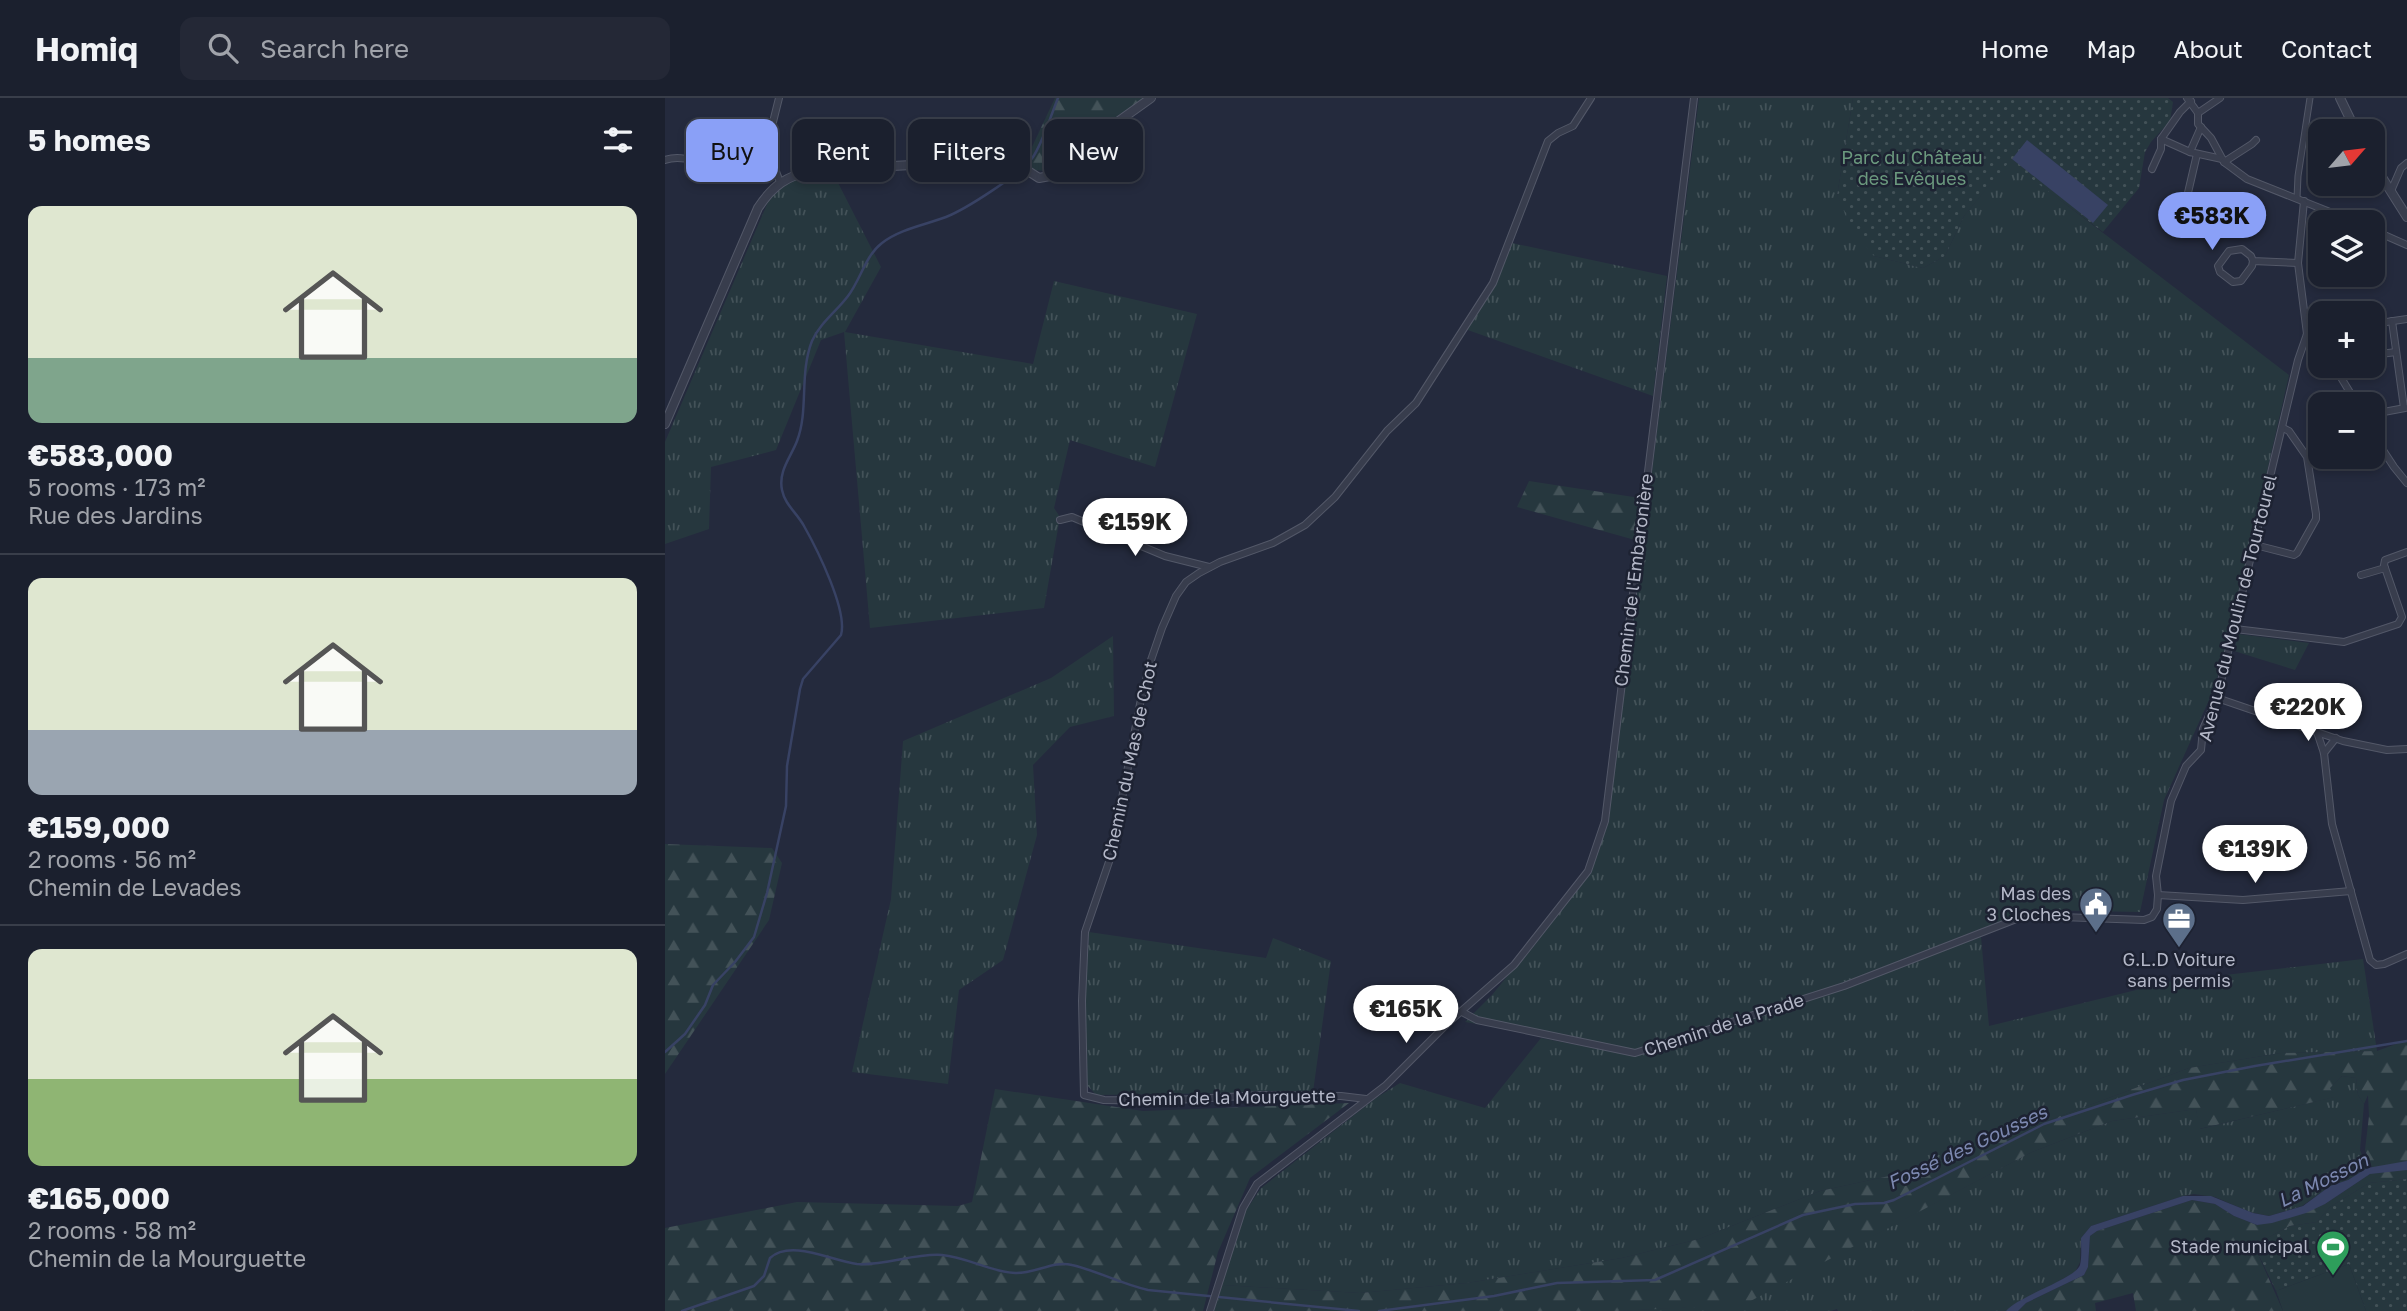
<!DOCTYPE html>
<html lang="en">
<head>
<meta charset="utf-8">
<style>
  body { margin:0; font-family:"Golos Text",sans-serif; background:#242836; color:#f1f3f6; height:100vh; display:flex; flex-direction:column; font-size:26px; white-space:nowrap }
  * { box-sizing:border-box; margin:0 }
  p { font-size:23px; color:#a0a3aa }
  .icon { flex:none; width:38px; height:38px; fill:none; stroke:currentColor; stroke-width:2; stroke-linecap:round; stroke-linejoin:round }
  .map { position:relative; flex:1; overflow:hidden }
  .sheet { display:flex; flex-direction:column; background:#1b202e; width:665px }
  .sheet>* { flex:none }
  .top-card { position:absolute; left:21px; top:21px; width:665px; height:63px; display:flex; gap:14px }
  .needle { width:46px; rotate:62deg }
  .tools { position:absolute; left:1643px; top:21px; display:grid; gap:14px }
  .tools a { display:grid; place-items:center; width:77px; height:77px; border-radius:14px; background:#1b202e; box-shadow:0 4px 10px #0003,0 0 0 2px #393e4a; font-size:35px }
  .price { position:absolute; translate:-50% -60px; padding:0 16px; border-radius:24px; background:#fff; color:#222; font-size:23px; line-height:46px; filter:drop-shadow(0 2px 4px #0008) }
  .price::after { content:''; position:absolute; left:50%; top:42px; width:21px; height:16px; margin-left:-10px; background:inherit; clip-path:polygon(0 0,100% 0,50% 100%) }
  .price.current { background:#8aa0f7; color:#111 }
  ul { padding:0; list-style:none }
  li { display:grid; align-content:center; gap:14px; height:371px; padding:0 28px }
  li+li { border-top:2px solid #393e4a }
  li span { display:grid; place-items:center; height:217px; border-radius:14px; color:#555 }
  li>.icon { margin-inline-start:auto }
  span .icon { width:126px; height:126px; fill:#fffc; stroke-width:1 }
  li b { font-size:30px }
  h2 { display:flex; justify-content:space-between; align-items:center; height:84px; padding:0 28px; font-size:30px }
  .chip { padding:0 24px; border-radius:14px; background:#1b202e; box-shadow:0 4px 10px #0003,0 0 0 2px #393e4a; font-size:24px; line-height:63px }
  .chip.current { background:#8aa0f7; color:#111 }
  header { display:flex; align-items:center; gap:42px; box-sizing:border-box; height:98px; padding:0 35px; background:#1b202e; border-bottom:2px solid #393e4a }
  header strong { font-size:33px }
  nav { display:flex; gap:38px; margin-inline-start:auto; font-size:24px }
  .search { width:490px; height:63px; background:#242836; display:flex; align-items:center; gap:18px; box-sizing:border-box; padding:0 24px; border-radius:14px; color:#a0a3aa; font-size:26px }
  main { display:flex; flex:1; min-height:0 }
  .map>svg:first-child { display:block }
  .grass { fill:url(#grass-tufts) }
  .forest { fill:url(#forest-firs) }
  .park { fill:url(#park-dots) }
  .pitch { fill:#26373e }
  .water { fill:#384264 }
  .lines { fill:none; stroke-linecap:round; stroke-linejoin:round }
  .stream { stroke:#384264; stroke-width:2.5 }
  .pedestrian-casing { stroke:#535868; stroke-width:7 }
  .minor-casing { stroke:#535868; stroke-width:8 }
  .tertiary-casing { stroke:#535868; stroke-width:10 }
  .pedestrian { stroke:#383d4d; stroke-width:5 }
  .minor { stroke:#383d4d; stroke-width:6 }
  .tertiary { stroke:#383d4d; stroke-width:8 }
  .labels { text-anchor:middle; stroke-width:5; stroke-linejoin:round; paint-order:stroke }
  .park-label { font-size:18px; fill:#6b997e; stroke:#1d2232 }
  .street-label { font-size:18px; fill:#b4b8c8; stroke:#1d2232 }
  .poi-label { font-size:18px; fill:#b4b8c8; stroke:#1d2232; text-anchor:end }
  .water-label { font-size:19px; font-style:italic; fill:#7c88b0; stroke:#1d2232 }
</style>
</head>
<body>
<header>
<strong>Homiq</strong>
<div class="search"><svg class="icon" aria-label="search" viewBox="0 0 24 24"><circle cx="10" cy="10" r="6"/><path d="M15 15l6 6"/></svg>Search here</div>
<nav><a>Home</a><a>Map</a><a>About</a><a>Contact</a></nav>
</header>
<main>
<section class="sheet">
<h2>5 homes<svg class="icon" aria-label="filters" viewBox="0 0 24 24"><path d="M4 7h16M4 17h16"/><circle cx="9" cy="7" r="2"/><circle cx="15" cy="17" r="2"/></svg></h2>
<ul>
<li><span style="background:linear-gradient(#dfe7d0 70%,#7fa58c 0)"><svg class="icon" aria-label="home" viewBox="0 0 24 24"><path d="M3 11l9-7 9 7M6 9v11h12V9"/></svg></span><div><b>€583,000</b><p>5 rooms · 173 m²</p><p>Rue des Jardins</p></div></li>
<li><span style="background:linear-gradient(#dfe7d0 70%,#9aa5b1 0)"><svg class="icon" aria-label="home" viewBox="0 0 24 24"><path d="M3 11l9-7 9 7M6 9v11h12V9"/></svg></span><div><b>€159,000</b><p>2 rooms · 56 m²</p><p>Chemin de Levades</p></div></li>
<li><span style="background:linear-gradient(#dfe7d0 60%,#8fb573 0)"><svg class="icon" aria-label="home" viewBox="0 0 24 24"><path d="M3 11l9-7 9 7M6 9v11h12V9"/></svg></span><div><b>€165,000</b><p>2 rooms · 58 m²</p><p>Chemin de la Mourguette</p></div></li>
</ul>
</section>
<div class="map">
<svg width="1742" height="1213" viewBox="0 0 1742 1213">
  <defs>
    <pattern id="grass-tufts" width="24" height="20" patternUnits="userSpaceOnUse" patternTransform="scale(1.75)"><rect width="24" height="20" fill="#26373e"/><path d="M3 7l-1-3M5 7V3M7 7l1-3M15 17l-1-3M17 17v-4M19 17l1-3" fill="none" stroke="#435258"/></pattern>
    <pattern id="forest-firs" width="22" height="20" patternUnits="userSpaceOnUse" patternTransform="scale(1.75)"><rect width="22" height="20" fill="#26373e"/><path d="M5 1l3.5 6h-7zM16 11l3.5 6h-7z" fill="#435258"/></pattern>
    <pattern id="park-dots" width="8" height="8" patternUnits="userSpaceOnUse" patternTransform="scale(1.75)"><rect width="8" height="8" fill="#26373e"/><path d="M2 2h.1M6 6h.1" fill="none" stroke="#435258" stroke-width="1.8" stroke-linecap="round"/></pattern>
  </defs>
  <rect width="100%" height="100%" fill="#242a3d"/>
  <g class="grass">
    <path d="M1034 0H1188L1172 98 1209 158 1258 170 1280 158 1299 118 1344 63 1624 277 1566 531 1549 591 1499 702 1475 814 1364 812 1162 891 972 953 800 924 827 897 926 775 943 723Z"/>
    <path d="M168 75 216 169 180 234 368 266 389 183 532 216 490 369 405 342 389 410 395 419 379 510 205 530 179 234 156 242 111 352 46 369 44 431 0 446V344L106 97C126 81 143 76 168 75Z"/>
    <path d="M847 145 1002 178 988 298 800 231 830 185Z"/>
    <path d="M1573 536 1644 545 1630 572 1569 553Z"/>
    <path d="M448 538 449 618 405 629 368 667 372 737 338 862 294 892 283 986 187 974 226 801 238 643 386 580Z"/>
    <path d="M424 834 601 860 608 840 666 863 648 994 431 997 421 986 420 902Z"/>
    <path d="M1316 839 1324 928 1508 883 1698 861 1712 953 1616 955 1524 970 1247 1073 1155 1093 1034 1141 957 1160 802 1185 695 1195 557 1187 580 1114 596 1090 711 1000 735 985 820 1010 876 940 970 958 1095 918Z"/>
    <path d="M1677 978 1691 980 1693 997 1699 1006 1695 1052 1702 1070 1683 1082 1665 1088 1637 1108 1604 1118 1585 1114 1550 1099 1529 1096 1518 1098 1426 1128 1416 1140 1415 1164 1410 1174 1341 1213H1173L1172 1211 1166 1213H951L1078 1206 1367 1054 1447 1023 1531 1011 1535 1031 1669 999 1665 990Z"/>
  </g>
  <g class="forest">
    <path d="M390 0H479L432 32 383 73 365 72 357 63 366 51Z"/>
    <path d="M864 383 975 400 970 442 852 409Z"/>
    <path d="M0 746 107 750 117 765 104 822 0 976Z"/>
    <path d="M1742 942V1081L1704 1085 1665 1109 1652 1124 1625 1128 1589 1147 1618 1213H1471L1468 1195 1430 1205 1431 1213H1353L1361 1205 1419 1177 1423 1169 1425 1138 1432 1133 1527 1102 1550 1106 1569 1118 1592 1127 1660 1106 1705 1076 1707 1069 1700 1052 1704 1018 1703 997 1699 1006 1693 997 1691 980 1677 978 1665 990 1670 999 1534 1031 1531 1011 1447 1023 1367 1054 1078 1207 951 1213H549L557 1187 695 1195 802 1185 957 1160 1034 1141 1155 1093 1247 1073 1524 970 1616 955 1712 953Z"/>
    <path d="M330 991 478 1013 684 1005 585 1080 553 1154 538 1213H0V1130L132 1104 293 1108 307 1104Z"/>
  </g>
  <g class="park">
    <path d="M1188 0H1503L1508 4 1505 23 1486 44 1480 54 1474 90 1438 134 1344 64 1299 118 1280 158 1258 170 1209 158 1191 136 1172 98Z"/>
    <path d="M1742 1081V1213H1701L1684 1166 1611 1193 1589 1147 1625 1128 1652 1124 1665 1109 1704 1085Z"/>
  </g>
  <path class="pitch" d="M1684 1166 1701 1213H1618L1611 1193Z"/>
  <g class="water">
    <path d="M1362 42 1443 107 1428 125 1347 61Z"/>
    <path d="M1742 1063V1072L1705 1076 1660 1106 1641 1115 1607 1125 1592 1127 1569 1118 1550 1106 1527 1102 1432 1133 1425 1138 1423 1169 1419 1177 1361 1205 1353 1213H1341C1355 1197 1410 1181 1415 1167 1417 1159 1416 1148 1416 1140L1426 1128 1518 1098H1546L1588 1115 1604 1118 1638 1108 1665 1088 1683 1082 1702 1070Z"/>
  </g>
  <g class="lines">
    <g class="stream">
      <path d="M0 954 20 936 40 907 48 887 70 864 89 839 102 795 121 708 122 668 135 591 138 581 176 537C183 513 152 451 139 428 132 415 120 407 117 392 113 373 126 359 132 343 144 312 134 276 147 243 155 225 171 214 183 198 196 181 200 158 217 145 235 131 260 127 281 119 301 111 356 76 368 59 378 44 386 17 393 0"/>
      <path d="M17 1213 89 1188 99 1178 105 1160C126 1141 167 1163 192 1166 220 1168 249 1155 277 1157 302 1159 325 1174 350 1175 371 1176 388 1162 407 1167 433 1173 456 1186 483 1192L694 1213"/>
      <path d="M714 1213 829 1198 892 1185 990 1182 1138 1117 1190 1106 1219 1105 1229 1102 1379 1026 1467 997 1518 982 1590 968 1742 943"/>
    </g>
    <g class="pedestrian-casing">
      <path id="pedestrian" d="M1632 100 1633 78 1645 0"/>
    </g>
    <g class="minor-casing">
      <g id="minor">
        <path d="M1522 0 1533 15V26L1546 40 1559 64 1582 81 1690 124"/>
        <path d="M1533 15 1555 0"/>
        <path d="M1536 29 1525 54 1557 61"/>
        <path d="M1496 41 1525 54"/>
        <path d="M0 62C20 55 43 69 65 71 78 71 91 70 104 69L110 71 115 84"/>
        <path d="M1559 64 1587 46 1591 42"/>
        <path d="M110 71 103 44 114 0"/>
        <path d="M1487 71 1496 51V41L1515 14 1526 3"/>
        <path d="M1726 93 1736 70 1742 65"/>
        <path d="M1522 99 1532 56"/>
        <path d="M1708 132 1742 147"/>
        <path d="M1588 163 1587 168 1576 183 1568 184 1555 174 1553 168 1564 153 1577 151 1586 158 1588 163 1633 165"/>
        <path d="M1727 223 1739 310"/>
        <path d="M1708 226 1742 221"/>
        <path d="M1642 236 1656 246"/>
        <path d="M1642 236 1656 234"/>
        <path d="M1708 257 1731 254"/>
        <path d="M1669 268 1692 306"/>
        <path d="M1708 316 1740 310"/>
        <path d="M1708 337 1729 369 1742 385"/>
        <path d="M395 422 407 419 500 458 544 469"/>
        <path d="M1590 447 1629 457 1632 455 1651 421V416L1642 359 1624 333 1618 330"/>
        <path d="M1696 477 1720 470"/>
        <path d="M1570 531 1679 544 1733 526 1737 519 1719 467 1720 462 1742 454"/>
        <path d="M1552 600 1678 643 1722 652 1742 651"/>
        <path d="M1652 634 1659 655 1667 726 1705 862 1711 867 1719 866 1742 856"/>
        <path d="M1659 655 1671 640"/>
        <path d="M1493 797 1578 802 1686 793"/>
        <path d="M797 914 812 922 970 955 1179 888 1354 820 1368 818 1479 822 1487 819 1492 811 1493 797 1491 778 1506 703 1521 668 1536 652 1538 631 1552 600 1633 262 1642 236 1633 165 1639 103"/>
        <path d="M701 1001 676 998 597 997 493 1003 439 1002 419 997 417 903 420 834 446 758 475 606 486 562 497 530 511 498 521 484 534 475 555 464 608 445 640 427 670 399 722 333 751 305 828 185 883 43 893 35 908 28 926 0"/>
        <path d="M545 1213 578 1110 592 1086 720 988 785 923 849 867 923 773 940 723 1029 0"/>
      </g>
    </g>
    <g class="tertiary-casing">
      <g id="tertiary">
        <path d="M1675 0 1691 33"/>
        <path d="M1708 65 1742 119"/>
        <path d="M0 326 93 110C108 87 122 78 148 72L346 62 374 80 385 78 437 35 486 0"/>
      </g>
    </g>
    <use href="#pedestrian" class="pedestrian"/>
    <use href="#minor" class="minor"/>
    <use href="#tertiary" class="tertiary"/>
  </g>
  <defs>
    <g id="civic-pin" transform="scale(1.75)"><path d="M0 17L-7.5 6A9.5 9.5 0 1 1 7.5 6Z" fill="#5c6f8a" stroke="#1d2232"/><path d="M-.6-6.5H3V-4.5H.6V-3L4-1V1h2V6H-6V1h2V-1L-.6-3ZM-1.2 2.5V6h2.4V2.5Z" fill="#fff"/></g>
    <g id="office-pin" transform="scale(1.75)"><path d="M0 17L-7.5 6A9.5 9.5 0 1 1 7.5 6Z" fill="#5c6f8a" stroke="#1d2232"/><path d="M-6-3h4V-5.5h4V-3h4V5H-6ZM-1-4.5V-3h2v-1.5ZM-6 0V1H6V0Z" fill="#fff"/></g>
    <g id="stadium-pin" transform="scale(1.75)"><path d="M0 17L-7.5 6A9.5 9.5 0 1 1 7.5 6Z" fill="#2e9e5b" stroke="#1d2232"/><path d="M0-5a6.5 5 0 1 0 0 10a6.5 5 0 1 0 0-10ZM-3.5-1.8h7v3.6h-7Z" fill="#fff"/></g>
  </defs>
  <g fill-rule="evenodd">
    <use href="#civic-pin" x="1431" y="806"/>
    <use href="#office-pin" x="1514" y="821"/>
    <use href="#stadium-pin" x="1668" y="1149"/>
  </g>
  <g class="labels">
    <g class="park-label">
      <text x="1247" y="66">Parc du Château<tspan x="1247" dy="21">des Evêques</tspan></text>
    </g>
    <g class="street-label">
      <text transform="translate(969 482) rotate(-83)" y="6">Chemin de l'Embaronière</text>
      <text transform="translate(1573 510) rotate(-76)" y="6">Avenue du Moulin de Tourtourel</text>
      <text transform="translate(465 663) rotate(-78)" y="6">Chemin du Mas de Chot</text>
      <text transform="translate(1059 927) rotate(-18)" y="6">Chemin de la Prade</text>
      <text transform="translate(562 1000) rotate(-1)" y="6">Chemin de la Mourguette</text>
    </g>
    <g class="poi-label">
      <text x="1406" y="802">Mas des<tspan x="1406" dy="21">3 Cloches</tspan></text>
      <text x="1514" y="868" text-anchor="middle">G.L.D Voiture<tspan x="1514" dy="21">sans permis</tspan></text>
      <text x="1644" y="1155">Stade municipal</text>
    </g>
    <g class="water-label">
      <text transform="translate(1302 1049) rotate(-25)" y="7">Fossé des Gousses</text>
      <text transform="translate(1658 1082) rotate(-26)" y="7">La Mosson</text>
    </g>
  </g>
</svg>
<div class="tools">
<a><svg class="needle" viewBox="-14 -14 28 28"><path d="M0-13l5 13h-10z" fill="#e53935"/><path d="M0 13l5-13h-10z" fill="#a0a3aa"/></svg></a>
<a><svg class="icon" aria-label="layers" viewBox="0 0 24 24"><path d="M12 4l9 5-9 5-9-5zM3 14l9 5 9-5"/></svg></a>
<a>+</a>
<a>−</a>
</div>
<b class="price current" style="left:1547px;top:154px">€583K</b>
<b class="price" style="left:470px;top:460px">€159K</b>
<b class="price" style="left:1643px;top:645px">€220K</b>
<b class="price" style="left:1590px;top:787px">€139K</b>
<b class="price" style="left:741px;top:947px">€165K</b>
<div class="top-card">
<a class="chip current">Buy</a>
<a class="chip">Rent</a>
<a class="chip">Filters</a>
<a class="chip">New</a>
</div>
</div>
</main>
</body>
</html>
